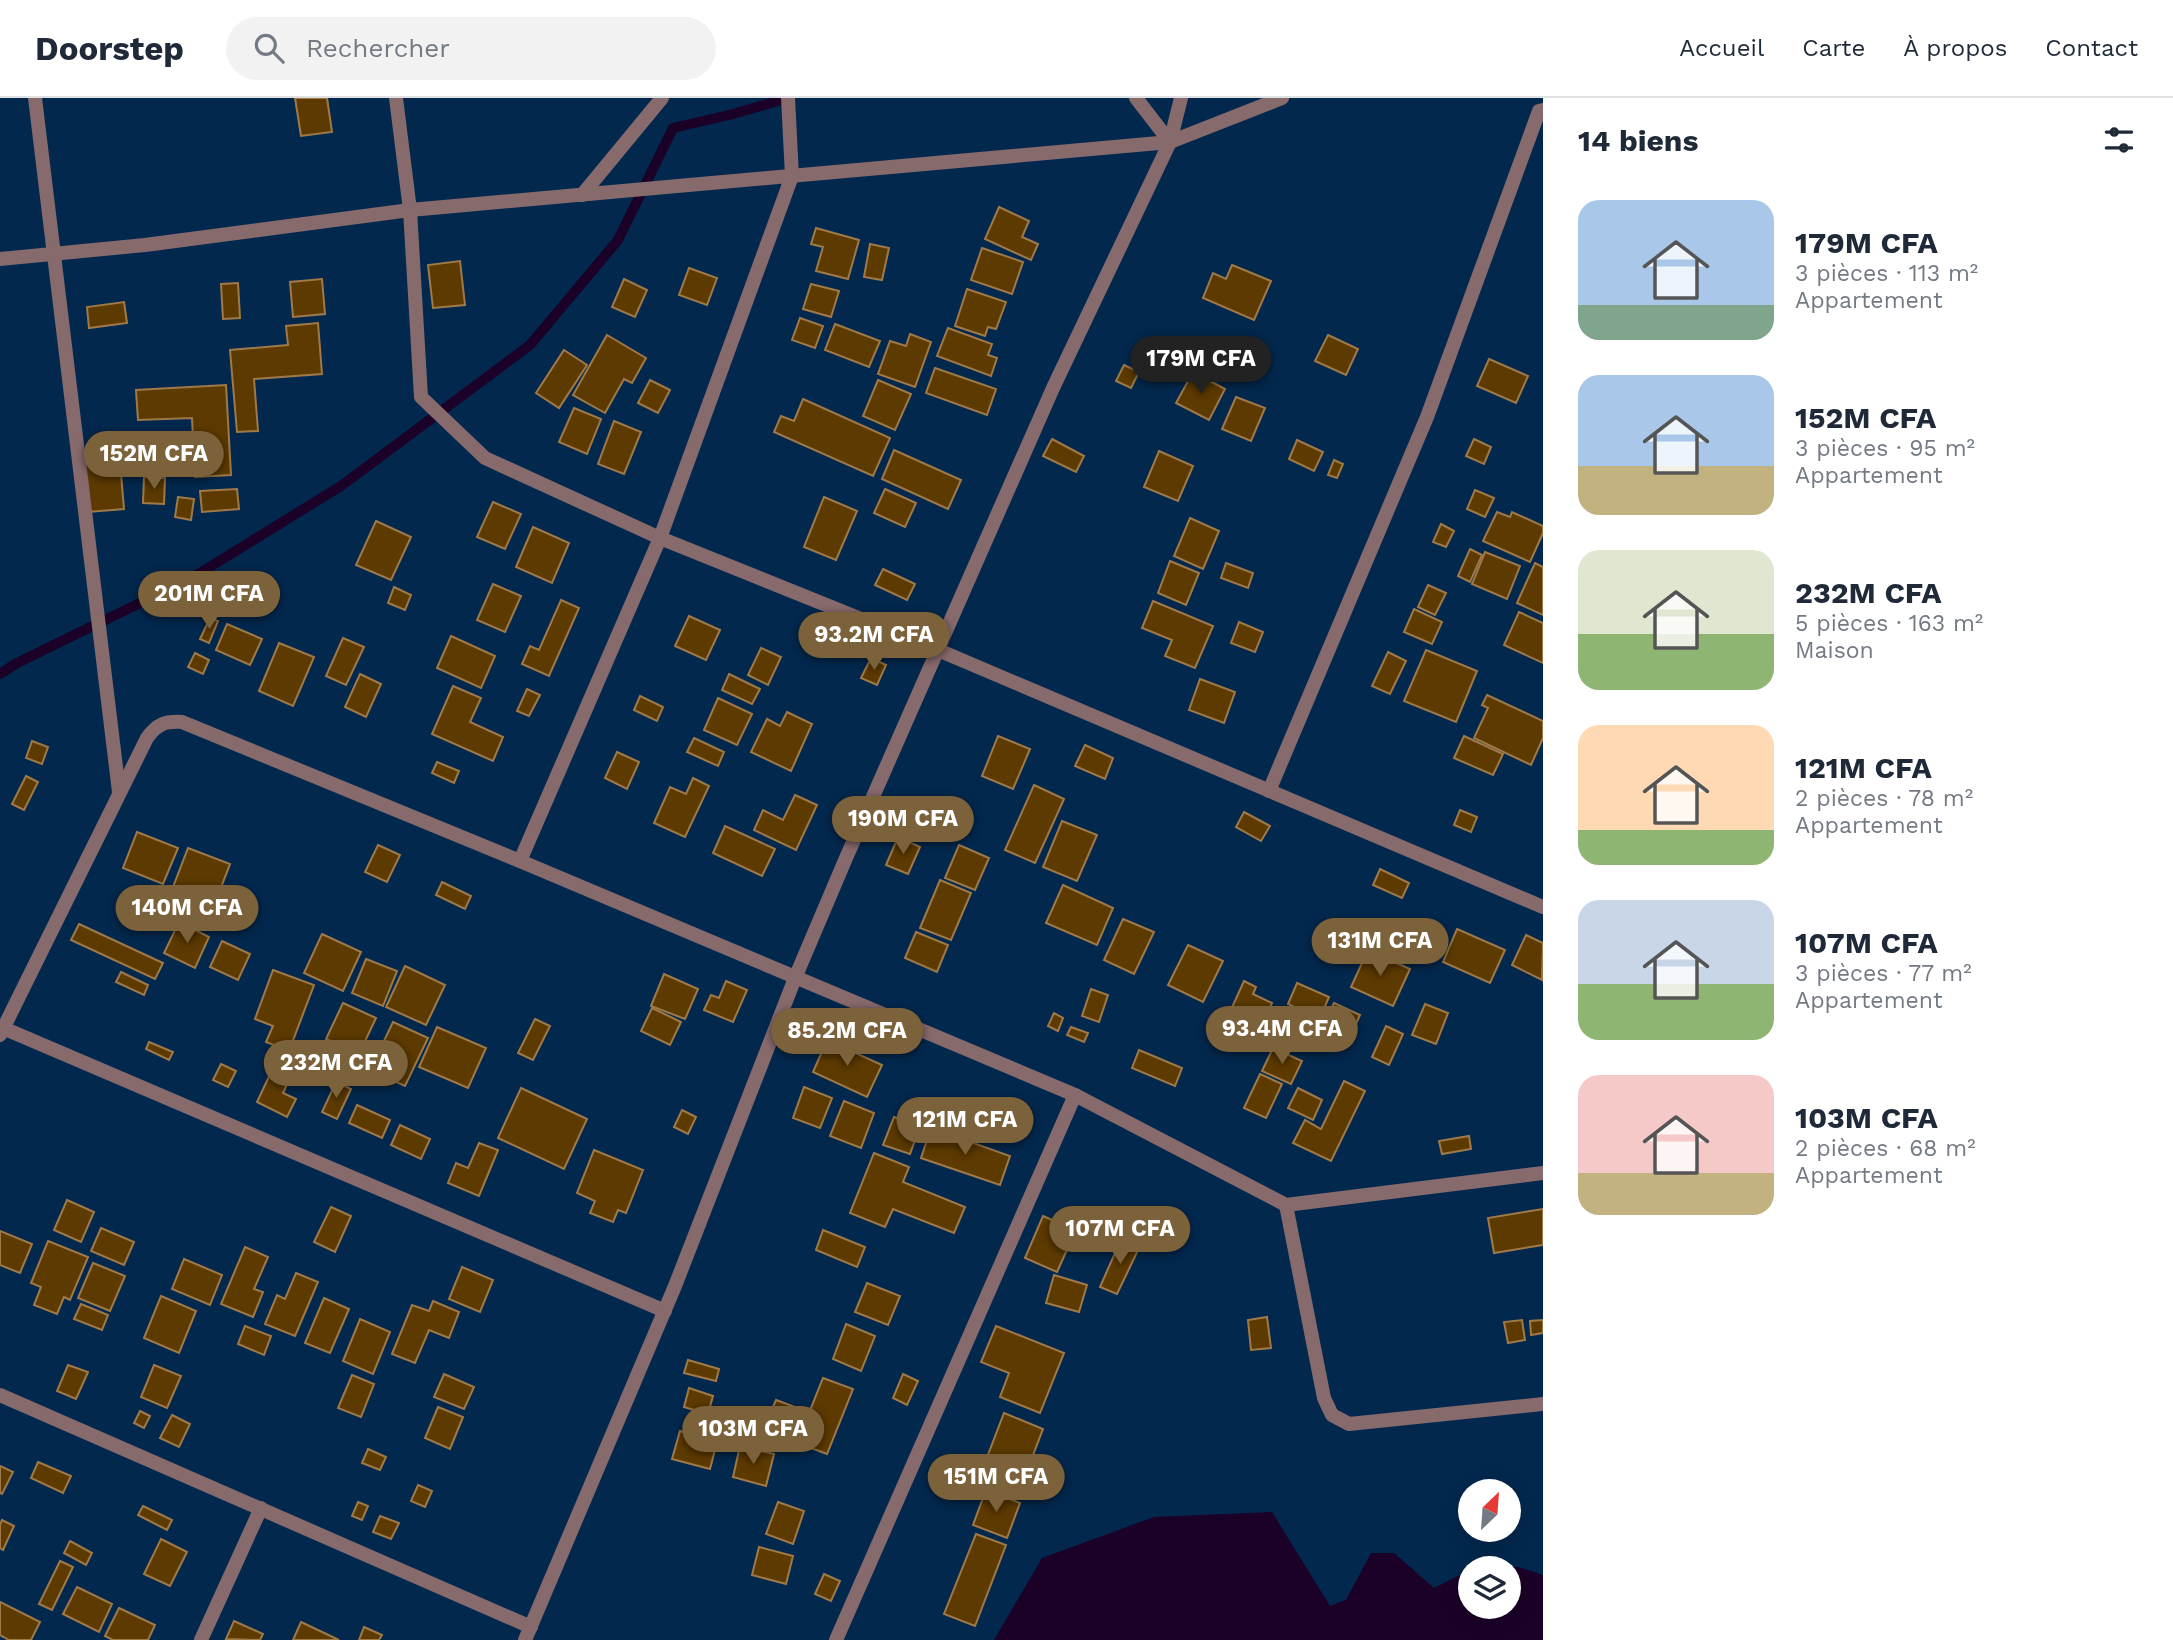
<!DOCTYPE html>
<html lang="fr">
<head>
<meta charset="utf-8">
<style>
  body { margin:0; font-family:"Work Sans",sans-serif; background:#f2f2f3; color:#1f2937; height:100vh; display:flex; flex-direction:column; font-size:26px; white-space:nowrap }
  * { box-sizing:border-box; margin:0 }
  p { font-size:23px; color:#747a83 }
  .icon { flex:none; width:38px; height:38px; fill:none; stroke:currentColor; stroke-width:2; stroke-linecap:round; stroke-linejoin:round }
  .map { position:relative; flex:1; overflow:hidden }
  .panel { display:flex; flex-direction:column; background:#fff; width:630px }
  .panel>* { flex:none }
  .needle { width:46px; rotate:25deg }
  .fabs { position:absolute; left:1458px; top:1381px; display:grid; gap:14px }
  .fabs a { display:grid; place-items:center; width:63px; height:63px; border-radius:50%; background:#fff; box-shadow:0 4px 18px #0003; font-size:35px }
  .price { position:absolute; translate:-50% -60px; padding:0 16px; border-radius:24px; background:#7c623a; color:#fff; font-size:23px; line-height:46px; filter:drop-shadow(0 2px 4px #0008) }
  .price::after { content:''; position:absolute; left:50%; top:42px; width:21px; height:16px; margin-left:-10px; background:inherit; clip-path:polygon(0 0,100% 0,50% 100%) }
  .price.active { background:#222; color:#fff }
  ul { padding:0; list-style:none }
  li { display:flex; align-items:center; gap:21px; height:175px; padding:0 35px }
  li span { display:grid; place-items:center; flex:none; width:196px; height:140px; border-radius:21px; color:#555 }
  li>.icon { margin-inline-start:auto }
  span .icon { width:84px; height:84px; fill:#fffc; stroke-width:1 }
  li b { font-size:30px }
  h2 { display:flex; justify-content:space-between; align-items:center; height:84px; padding:0 35px; font-size:30px }
  header { display:flex; align-items:center; gap:42px; box-sizing:border-box; height:98px; padding:0 35px; background:#fff; border-bottom:2px solid #e0e1e3 }
  header strong { font-size:33px }
  nav { display:flex; gap:38px; margin-inline-start:auto; font-size:24px }
  .search { width:490px; height:63px; background:#f2f2f3; display:flex; align-items:center; gap:18px; box-sizing:border-box; padding:0 24px; border-radius:38px; color:#747a83; font-size:26px }
  main { display:flex; flex:1; min-height:0 }
  .map>svg:first-child { display:block }
  .water { fill:#1b0028 }
  .lines { fill:none; stroke-linecap:round; stroke-linejoin:round }
  .stream { stroke:#1b0028; stroke-width:10 }
  .building { fill:#5d3a00; stroke:#9f7a48; stroke-width:2 }
  .street { stroke:#876a6c; stroke-width:14 }
</style>
</head>
<body>
<header>
<strong>Doorstep</strong>
<div class="search"><svg class="icon" aria-label="search" viewBox="0 0 24 24"><circle cx="10" cy="10" r="6"/><path d="M15 15l6 6"/></svg>Rechercher</div>
<nav><a>Accueil</a><a>Carte</a><a>À propos</a><a>Contact</a></nav>
</header>
<main>
<div class="map">
<svg width="1543" height="1542" viewBox="0 0 1543 1542">
  <rect width="100%" height="100%" fill="#03284e"/>
  <path class="water" d="M1272 1414 1330 1508 1346 1502 1371 1455H1394L1434 1490 1470 1472V1508H1508V1470H1474L1519 1469 1543 1477V1542H994L1042 1460 1154 1419Z"/>
  <g class="lines">
    <path class="stream" d="M0 576 17 565 195 478 341 388 530 247 618 142 673 30 733 16 788 0"/>
  </g>
  <g class="building">
    <path d="M295 0H327L332 34 301 38Z"/>
    <path d="M999 109 1029 123 1022 139 1038 146 1031 162 985 141Z"/>
    <path d="M816 130 859 142 848 181 816 173 823 149 811 146Z"/>
    <path d="M870 146 889 150 882 182 864 179Z"/>
    <path d="M982 150 1023 164 1012 196 971 182Z"/>
    <path d="M460 163 465 207 433 210 428 167Z"/>
    <path d="M1232 167 1271 183 1254 222 1203 200 1213 175 1226 181Z"/>
    <path d="M689 170 717 180 707 207 679 197Z"/>
    <path d="M322 181 325 216 293 219 290 184Z"/>
    <path d="M624 181 647 192 635 219 612 209Z"/>
    <path d="M238 185 240 220 223 221 221 186Z"/>
    <path d="M811 186 839 193 831 219 803 211Z"/>
    <path d="M967 191 1006 204 996 231 988 229 985 238 955 228Z"/>
    <path d="M124 204 127 225 89 230 87 209Z"/>
    <path d="M800 220 823 228 815 250 792 242Z"/>
    <path d="M318 225 322 276 254 281 258 333 237 334 230 252 288 247 286 228Z"/>
    <path d="M835 226 880 243 869 269 825 252Z"/>
    <path d="M948 230 992 246 988 257 997 260 991 278 937 258Z"/>
    <path d="M910 236 931 244 915 289 878 276 890 243 906 248Z"/>
    <path d="M607 237 646 260 632 285 624 281 605 315 573 297Z"/>
    <path d="M1328 237 1358 251 1346 277 1315 263Z"/>
    <path d="M564 252 587 267 559 310 536 295Z"/>
    <path d="M1489 261 1528 278 1516 305 1477 288Z"/>
    <path d="M1124 267 1139 274 1131 290 1116 283Z"/>
    <path d="M935 270 996 291 987 317 926 295Z"/>
    <path d="M1193 274 1225 291 1209 322 1176 305Z"/>
    <path d="M650 282 670 292 658 315 638 305Z"/>
    <path d="M878 282 911 296 895 332 863 318Z"/>
    <path d="M226 287 231 377 195 379 192 320 138 322 136 292Z"/>
    <path d="M1236 299 1265 310 1251 343 1222 331Z"/>
    <path d="M803 301 890 340 873 378 774 334 781 318 794 323Z"/>
    <path d="M574 310 601 321 587 356 559 344Z"/>
    <path d="M614 323 641 334 624 376 598 366Z"/>
    <path d="M1052 341 1084 358 1076 374 1043 358Z"/>
    <path d="M1474 341 1491 349 1484 366 1466 358Z"/>
    <path d="M1297 342 1323 354 1314 373 1289 361Z"/>
    <path d="M894 352 961 382 948 411 882 381Z"/>
    <path d="M1159 353 1193 368 1178 403 1144 389Z"/>
    <path d="M1334 362 1343 366 1337 380 1328 377Z"/>
    <path d="M120 364 124 411 88 414 84 367Z"/>
    <path d="M144 379 165 380 164 406 143 405Z"/>
    <path d="M237 391 239 411 202 414 200 393Z"/>
    <path d="M885 391 916 405 905 429 874 415Z"/>
    <path d="M1475 392 1494 400 1485 419 1467 411Z"/>
    <path d="M178 399 194 401 191 422 175 419Z"/>
    <path d="M824 399 857 413 836 462 804 449Z"/>
    <path d="M493 404 521 416 505 451 477 439Z"/>
    <path d="M1497 414 1510 419 1512 414 1543 428V435L1530 464 1483 443Z"/>
    <path d="M1190 420 1219 433 1203 471 1174 458Z"/>
    <path d="M376 423 411 439 391 482 356 467Z"/>
    <path d="M1441 426 1454 433 1446 449 1433 444Z"/>
    <path d="M533 429 569 445 552 485 516 469Z"/>
    <path d="M1470 451 1482 457 1470 484 1458 478Z"/>
    <path d="M1485 454 1520 468 1507 501 1472 486Z"/>
    <path d="M1170 463 1199 475 1186 507 1158 495Z"/>
    <path d="M1226 465 1253 475 1248 490 1221 480Z"/>
    <path d="M1535 465 1543 469V517L1517 505Z"/>
    <path d="M883 471 915 486 907 502 875 487Z"/>
    <path d="M493 486 521 498 505 534 477 522Z"/>
    <path d="M1428 487 1446 495 1435 517 1418 509Z"/>
    <path d="M394 489 411 497 405 512 388 505Z"/>
    <path d="M561 502 579 510 549 578 522 566 530 548 539 552Z"/>
    <path d="M1153 503 1213 528 1195 570 1165 558 1172 542 1142 530Z"/>
    <path d="M1414 511 1442 524 1432 546 1404 534Z"/>
    <path d="M1519 514 1543 525V565L1504 547Z"/>
    <path d="M689 518 720 532 706 562 675 548Z"/>
    <path d="M210 520 218 523 209 545 200 541Z"/>
    <path d="M1239 524 1263 534 1255 554 1231 545Z"/>
    <path d="M227 526 262 541 250 567 216 552Z"/>
    <path d="M451 538 495 558 481 590 437 570Z"/>
    <path d="M343 540 364 549 346 587 326 578Z"/>
    <path d="M279 545 314 559 293 608 259 593Z"/>
    <path d="M761 550 781 559 768 587 748 577Z"/>
    <path d="M1426 552 1477 573 1456 624 1404 603Z"/>
    <path d="M1388 554 1406 563 1390 596 1372 588Z"/>
    <path d="M195 555 209 562 203 576 188 569Z"/>
    <path d="M871 560 886 567 877 587 861 580Z"/>
    <path d="M360 576 381 586 366 619 345 609Z"/>
    <path d="M729 576 760 591 752 606 722 592Z"/>
    <path d="M1200 581 1235 594 1224 625 1189 612Z"/>
    <path d="M453 588 481 600 470 624 503 639 493 663 432 636Z"/>
    <path d="M527 591 540 597 529 618 517 613Z"/>
    <path d="M1487 597 1543 623V640L1531 667 1474 640 1488 610 1482 607Z"/>
    <path d="M640 598 663 609 657 623 634 612Z"/>
    <path d="M718 600 752 616 737 647 704 632Z"/>
    <path d="M787 614 812 626 791 673 751 654 767 621 780 628Z"/>
    <path d="M998 638 1030 651 1013 691 982 678Z"/>
    <path d="M1464 638 1503 656 1493 677 1454 660Z"/>
    <path d="M694 640 724 654 718 668 687 654Z"/>
    <path d="M32 643 48 649 42 666 26 660Z"/>
    <path d="M1085 647 1113 660 1105 681 1075 668Z"/>
    <path d="M617 654 639 664 627 691 605 680Z"/>
    <path d="M437 664 459 673 454 685 432 675Z"/>
    <path d="M26 678 38 684 24 712 12 706Z"/>
    <path d="M693 680 709 688 685 739 654 725 670 689 686 696Z"/>
    <path d="M1034 687 1064 701 1035 765 1005 752Z"/>
    <path d="M795 697 817 707 796 752 754 732 763 712 783 722Z"/>
    <path d="M1460 712 1477 719 1471 734 1454 727Z"/>
    <path d="M1244 714 1270 728 1261 743 1236 729Z"/>
    <path d="M1062 723 1097 737 1077 783 1043 769Z"/>
    <path d="M725 728 775 751 762 778 713 755Z"/>
    <path d="M137 734 178 750 163 786 123 770Z"/>
    <path d="M898 739 920 749 908 776 886 767Z"/>
    <path d="M378 747 400 757 387 784 365 774Z"/>
    <path d="M959 747 989 760 975 792 945 780Z"/>
    <path d="M188 750 230 766 212 813 170 797Z"/>
    <path d="M1380 771 1409 785 1402 800 1373 787Z"/>
    <path d="M940 782 971 795 951 842 920 830Z"/>
    <path d="M442 784 471 798 465 811 436 797Z"/>
    <path d="M1063 787 1113 810 1097 847 1046 825Z"/>
    <path d="M1123 821 1154 834 1134 876 1104 862Z"/>
    <path d="M179 824 209 839 195 870 164 855Z"/>
    <path d="M79 826 163 865 155 881 71 842Z"/>
    <path d="M1457 831 1505 852 1490 885 1443 864Z"/>
    <path d="M916 834 948 847 937 874 905 860Z"/>
    <path d="M322 836 361 854 343 893 304 875Z"/>
    <path d="M1526 837 1543 845 1542 882 1512 867Z"/>
    <path d="M222 843 250 856 238 882 210 869Z"/>
    <path d="M1188 847 1223 863 1203 904 1168 887Z"/>
    <path d="M1368 852 1410 871 1393 908 1351 889Z"/>
    <path d="M366 861 397 873 383 908 352 895Z"/>
    <path d="M405 868 445 887 426 927 386 909Z"/>
    <path d="M273 872 314 887 289 953 266 944 273 928 255 921Z"/>
    <path d="M121 874 148 887 144 897 116 884Z"/>
    <path d="M664 876 698 891 685 921 651 908Z"/>
    <path d="M726 883 747 892 733 924 704 912 711 897 719 900Z"/>
    <path d="M1244 883 1256 889 1253 896 1272 905 1258 938 1241 930 1234 946 1218 940Z"/>
    <path d="M1297 885 1329 899 1320 920 1288 906Z"/>
    <path d="M1091 891 1108 897 1099 924 1082 918Z"/>
    <path d="M343 905 376 920 359 956 326 941Z"/>
    <path d="M1334 905 1360 917 1352 935 1325 922Z"/>
    <path d="M1425 906 1448 915 1436 946 1412 937Z"/>
    <path d="M652 910 681 924 670 947 641 933Z"/>
    <path d="M1054 915 1063 920 1058 933 1048 928Z"/>
    <path d="M535 921 550 928 533 962 518 955Z"/>
    <path d="M393 924 428 940 405 988 370 972Z"/>
    <path d="M1386 928 1403 936 1389 967 1372 959Z"/>
    <path d="M437 929 486 950 468 990 419 969Z"/>
    <path d="M1071 929 1088 935 1084 944 1067 937Z"/>
    <path d="M827 942 882 967 867 999 813 974Z"/>
    <path d="M149 944 173 954 169 962 146 951Z"/>
    <path d="M1273 950 1302 963 1291 986 1262 973Z"/>
    <path d="M1139 952 1182 970 1175 988 1132 970Z"/>
    <path d="M345 955 360 962 350 983 335 976Z"/>
    <path d="M221 966 236 973 228 989 213 982Z"/>
    <path d="M273 970 291 978 283 995 296 1001 287 1019 257 1004Z"/>
    <path d="M1260 976 1282 986 1266 1020 1244 1010Z"/>
    <path d="M1344 983 1365 993 1331 1063 1293 1045 1305 1022 1321 1031Z"/>
    <path d="M336 984 351 991 337 1021 322 1014Z"/>
    <path d="M804 989 832 1000 820 1030 793 1020Z"/>
    <path d="M521 990 587 1021 564 1071 498 1040Z"/>
    <path d="M1298 990 1322 1002 1313 1022 1288 1010Z"/>
    <path d="M844 1003 874 1015 861 1050 830 1038Z"/>
    <path d="M357 1007 390 1022 382 1040 349 1025Z"/>
    <path d="M682 1012 696 1019 688 1036 674 1029Z"/>
    <path d="M894 1019 920 1028 910 1056 883 1047Z"/>
    <path d="M400 1027 430 1041 421 1061 391 1047Z"/>
    <path d="M931 1030 1010 1058 1000 1087 921 1060Z"/>
    <path d="M1469 1038 1471 1051 1442 1056 1439 1043Z"/>
    <path d="M479 1045 498 1052 479 1098 448 1085 456 1065 468 1070Z"/>
    <path d="M594 1052 643 1072 626 1115 618 1112 613 1124 590 1115 595 1103 577 1095Z"/>
    <path d="M874 1055 909 1069 903 1084 965 1109 954 1135 893 1111 885 1129 850 1115Z"/>
    <path d="M67 1102 94 1114 81 1144 54 1132Z"/>
    <path d="M331 1109 351 1118 335 1154 314 1144Z"/>
    <path d="M1543 1111V1147L1494 1155 1488 1120Z"/>
    <path d="M1043 1118 1076 1132 1057 1174 1025 1160Z"/>
    <path d="M101 1130 134 1144 124 1167 91 1153Z"/>
    <path d="M823 1132 865 1149 857 1169 816 1152Z"/>
    <path d="M0 1133 32 1146 20 1175 0 1167Z"/>
    <path d="M1122 1139 1140 1148 1117 1196 1100 1189Z"/>
    <path d="M48 1143 88 1159 70 1202 64 1199 57 1216 34 1207 41 1189 31 1185Z"/>
    <path d="M245 1149 268 1159 254 1191 263 1194 253 1219 221 1206Z"/>
    <path d="M184 1161 222 1177 210 1207 172 1191Z"/>
    <path d="M93 1165 125 1178 110 1213 78 1200Z"/>
    <path d="M462 1169 493 1182 480 1214 449 1201Z"/>
    <path d="M296 1175 318 1184 295 1238 265 1226 277 1197 285 1201Z"/>
    <path d="M1054 1177 1087 1187 1079 1214 1046 1205Z"/>
    <path d="M867 1185 900 1198 888 1227 855 1214Z"/>
    <path d="M161 1198 196 1213 179 1255 144 1240Z"/>
    <path d="M324 1200 349 1211 330 1255 305 1245Z"/>
    <path d="M433 1203 459 1214 449 1240 429 1232 415 1265 392 1256 412 1207 429 1213Z"/>
    <path d="M81 1206 108 1217 102 1232 74 1221Z"/>
    <path d="M1267 1219 1271 1250 1251 1252 1248 1222Z"/>
    <path d="M360 1221 390 1234 373 1276 343 1263Z"/>
    <path d="M1522 1222 1525 1242 1508 1245 1504 1224Z"/>
    <path d="M1543 1222V1235L1531 1237 1530 1223Z"/>
    <path d="M846 1226 875 1238 861 1273 833 1261Z"/>
    <path d="M245 1228 271 1238 264 1257 238 1246Z"/>
    <path d="M996 1228 1064 1255 1040 1315 1000 1299 1009 1275 981 1264Z"/>
    <path d="M688 1262 719 1271 716 1283 684 1275Z"/>
    <path d="M68 1267 88 1274 76 1301 57 1293Z"/>
    <path d="M154 1267 181 1278 167 1310 141 1299Z"/>
    <path d="M444 1276 474 1289 464 1311 434 1299Z"/>
    <path d="M903 1276 918 1283 907 1307 893 1300Z"/>
    <path d="M352 1277 374 1286 361 1319 338 1310Z"/>
    <path d="M823 1280 853 1291 827 1356 797 1345Z"/>
    <path d="M689 1290 713 1298 708 1316 684 1309Z"/>
    <path d="M776 1302 806 1313 797 1335 767 1323Z"/>
    <path d="M438 1309 463 1319 450 1351 425 1340Z"/>
    <path d="M140 1313 150 1318 144 1330 134 1325Z"/>
    <path d="M1004 1315 1043 1331 1020 1391 981 1375Z"/>
    <path d="M172 1317 190 1326 179 1349 160 1340Z"/>
    <path d="M680 1333 717 1344 710 1371 672 1361Z"/>
    <path d="M740 1348 774 1356 766 1388 733 1379Z"/>
    <path d="M368 1351 386 1359 380 1372 362 1365Z"/>
    <path d="M38 1364 71 1378 63 1395 31 1380Z"/>
    <path d="M0 1368 13 1374 2 1396 0 1395Z"/>
    <path d="M418 1387 432 1393 425 1409 411 1403Z"/>
    <path d="M986 1392 1020 1405 1007 1440 973 1427Z"/>
    <path d="M358 1404 368 1408 362 1422 352 1418Z"/>
    <path d="M778 1404 804 1413 793 1446 766 1436Z"/>
    <path d="M143 1408 172 1422 167 1432 138 1417Z"/>
    <path d="M380 1418 399 1425 391 1441 373 1434Z"/>
    <path d="M2 1422 14 1428 3 1452 0 1450V1427Z"/>
    <path d="M976 1436 1006 1447 975 1528 944 1516Z"/>
    <path d="M161 1441 187 1454 170 1488 144 1476Z"/>
    <path d="M70 1443 92 1455 86 1467 64 1455Z"/>
    <path d="M759 1449 793 1458 786 1486 752 1477Z"/>
    <path d="M60 1463 73 1469 52 1512 39 1506Z"/>
    <path d="M824 1476 840 1483 831 1503 815 1496Z"/>
    <path d="M77 1489 112 1506 99 1534 63 1516Z"/>
    <path d="M0 1504 40 1524 31 1542H9L0 1537Z"/>
    <path d="M119 1510 155 1527 148 1542H113L105 1538Z"/>
    <path d="M234 1523 263 1536 260 1542 226 1541Z"/>
    <path d="M301 1524 339 1542H293Z"/>
    <path d="M364 1529 382 1537 379 1542H359Z"/>
  </g>
  <g class="lines">
    <g class="street">
      <path d="M35 0 119 694"/>
      <path d="M396 0 410 112 421 299 485 360 660 440 938 552 1543 809"/>
      <path d="M1136 0 1170 44"/>
      <path d="M582 97 662 0"/>
      <path d="M0 161 145 147 410 112 1170 44 1282 0"/>
      <path d="M1269 693 1427 319 1539 13 1543 12"/>
      <path d="M520 763 660 440 792 78 788 0"/>
      <path d="M3 930 665 1213"/>
      <path d="M0 937 147 640C157 626 165 623 182 624L520 763 1075 997 1286 1107 1543 1075"/>
      <path d="M1286 1107 1324 1300 1332 1317 1349 1326 1543 1306"/>
      <path d="M0 1297 531 1529"/>
      <path d="M201 1542 261 1410"/>
      <path d="M525 1542 675 1188 795 880 846 760 1053 290 1170 44 1181 0"/>
      <path d="M836 1542 1075 997"/>
    </g>
  </g>
</svg>
<div class="fabs">
<a><svg class="needle" viewBox="-14 -14 28 28"><path d="M0-13l5 13h-10z" fill="#e53935"/><path d="M0 13l5-13h-10z" fill="#747a83"/></svg></a>
<a><svg class="icon" aria-label="layers" viewBox="0 0 24 24"><path d="M12 4l9 5-9 5-9-5zM3 14l9 5 9-5"/></svg></a>
</div>
<b class="price active" style="left:1201px;top:298px">179M CFA</b>
<b class="price" style="left:154px;top:393px">152M CFA</b>
<b class="price" style="left:209px;top:533px">201M CFA</b>
<b class="price" style="left:874px;top:574px">93.2M CFA</b>
<b class="price" style="left:903px;top:758px">190M CFA</b>
<b class="price" style="left:187px;top:847px">140M CFA</b>
<b class="price" style="left:1380px;top:880px">131M CFA</b>
<b class="price" style="left:1282px;top:968px">93.4M CFA</b>
<b class="price" style="left:847px;top:970px">85.2M CFA</b>
<b class="price" style="left:336px;top:1002px">232M CFA</b>
<b class="price" style="left:965px;top:1059px">121M CFA</b>
<b class="price" style="left:1120px;top:1168px">107M CFA</b>
<b class="price" style="left:753px;top:1368px">103M CFA</b>
<b class="price" style="left:996px;top:1416px">151M CFA</b>
</div>
<section class="panel">
<h2>14 biens<svg class="icon" aria-label="filters" viewBox="0 0 24 24"><path d="M4 7h16M4 17h16"/><circle cx="9" cy="7" r="2"/><circle cx="15" cy="17" r="2"/></svg></h2>
<ul>
<li><span style="background:linear-gradient(#a9c7e8 75%,#7fa58c 0)"><svg class="icon" aria-label="home" viewBox="0 0 24 24"><path d="M3 11l9-7 9 7M6 9v11h12V9"/></svg></span><div><b>179M CFA</b><p>3 pièces · 113 m²</p><p>Appartement</p></div></li>
<li><span style="background:linear-gradient(#a9c7e8 65%,#c2b280 0)"><svg class="icon" aria-label="home" viewBox="0 0 24 24"><path d="M3 11l9-7 9 7M6 9v11h12V9"/></svg></span><div><b>152M CFA</b><p>3 pièces · 95 m²</p><p>Appartement</p></div></li>
<li><span style="background:linear-gradient(#dfe7d0 60%,#8fb573 0)"><svg class="icon" aria-label="home" viewBox="0 0 24 24"><path d="M3 11l9-7 9 7M6 9v11h12V9"/></svg></span><div><b>232M CFA</b><p>5 pièces · 163 m²</p><p>Maison</p></div></li>
<li><span style="background:linear-gradient(#ffd9b3 75%,#8fb573 0)"><svg class="icon" aria-label="home" viewBox="0 0 24 24"><path d="M3 11l9-7 9 7M6 9v11h12V9"/></svg></span><div><b>121M CFA</b><p>2 pièces · 78 m²</p><p>Appartement</p></div></li>
<li><span style="background:linear-gradient(#c9d6e8 60%,#8fb573 0)"><svg class="icon" aria-label="home" viewBox="0 0 24 24"><path d="M3 11l9-7 9 7M6 9v11h12V9"/></svg></span><div><b>107M CFA</b><p>3 pièces · 77 m²</p><p>Appartement</p></div></li>
<li><span style="background:linear-gradient(#f6c9c9 70%,#c2b280 0)"><svg class="icon" aria-label="home" viewBox="0 0 24 24"><path d="M3 11l9-7 9 7M6 9v11h12V9"/></svg></span><div><b>103M CFA</b><p>2 pièces · 68 m²</p><p>Appartement</p></div></li>
</ul>
</section>
</main>
</body>
</html>
